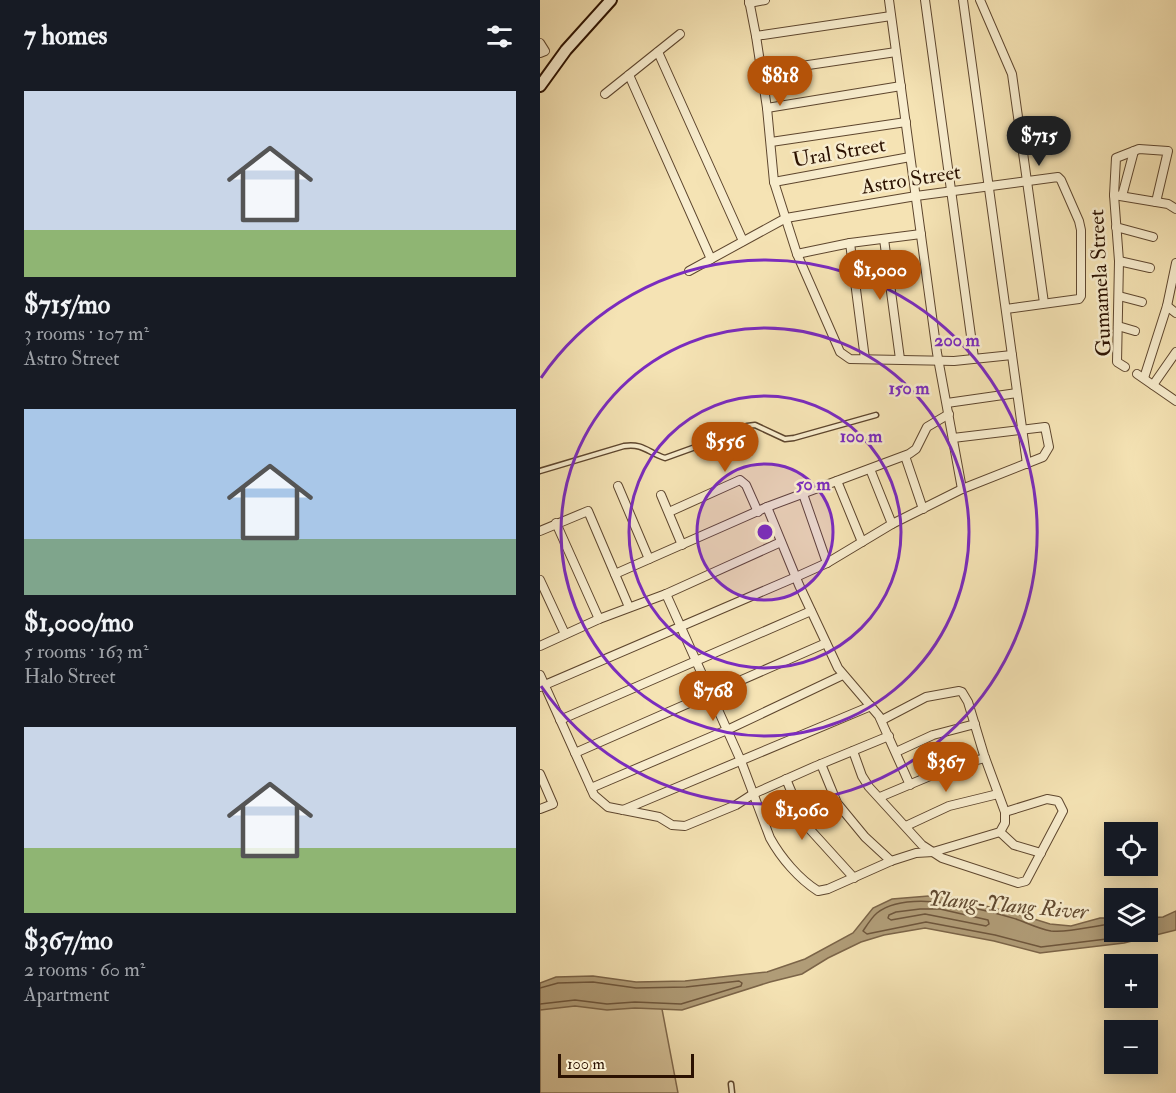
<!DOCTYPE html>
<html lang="en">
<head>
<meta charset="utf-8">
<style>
  body { margin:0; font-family:"IM FELL Double Pica",serif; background:#20242c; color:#f1f3f6; height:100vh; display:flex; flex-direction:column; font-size:22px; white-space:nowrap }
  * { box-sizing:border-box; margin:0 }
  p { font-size:20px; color:#9ea1a6 }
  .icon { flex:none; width:33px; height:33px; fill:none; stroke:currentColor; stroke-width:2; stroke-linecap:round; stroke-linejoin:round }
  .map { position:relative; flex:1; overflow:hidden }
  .side { display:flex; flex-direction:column; background:#171b24; width:540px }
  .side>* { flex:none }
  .tools { position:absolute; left:564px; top:822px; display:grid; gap:12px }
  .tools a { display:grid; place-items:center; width:54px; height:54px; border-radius:0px; background:#171b24; box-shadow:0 3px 15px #0003; font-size:30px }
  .scale { position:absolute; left:18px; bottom:15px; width:136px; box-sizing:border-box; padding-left:6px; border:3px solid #2b1101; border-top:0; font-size:16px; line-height:21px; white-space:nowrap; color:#2b1101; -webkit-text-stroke:4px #f8edce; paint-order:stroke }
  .price { position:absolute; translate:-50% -51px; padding:0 14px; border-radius:21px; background:#b45309; color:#fff; font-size:20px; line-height:39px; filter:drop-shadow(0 2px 3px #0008) }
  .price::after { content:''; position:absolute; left:50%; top:36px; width:18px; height:14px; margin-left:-9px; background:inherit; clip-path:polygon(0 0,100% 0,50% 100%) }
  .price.active { background:#222; color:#fff }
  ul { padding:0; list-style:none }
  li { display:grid; align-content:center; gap:12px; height:318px; padding:0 24px }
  li span { display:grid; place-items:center; height:186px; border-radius:0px; color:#555 }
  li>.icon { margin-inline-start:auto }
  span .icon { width:108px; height:108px; fill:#fffc; stroke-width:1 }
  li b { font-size:26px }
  h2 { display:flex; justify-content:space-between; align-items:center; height:72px; padding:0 24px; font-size:26px }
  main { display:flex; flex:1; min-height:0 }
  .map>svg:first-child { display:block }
  .green { fill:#d3bf96; stroke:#7f684c; stroke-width:1.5 }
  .water { fill:#b09c77; stroke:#7b6448; stroke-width:1.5 }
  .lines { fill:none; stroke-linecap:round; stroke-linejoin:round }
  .shore { stroke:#6e563c; stroke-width:1.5 }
  .lane-casing { stroke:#5e462e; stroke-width:7 }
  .street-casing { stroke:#5e462e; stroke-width:10 }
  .secondary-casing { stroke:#2b1101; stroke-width:14 }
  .lane { stroke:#f8edce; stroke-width:4 }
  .street { stroke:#f8edce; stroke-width:8 }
  .secondary { stroke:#f8edce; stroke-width:10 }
  .ring { fill:none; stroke:#7b2cbf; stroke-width:3 }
  .labels { text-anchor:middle; stroke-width:5; stroke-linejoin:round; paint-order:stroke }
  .street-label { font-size:21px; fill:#2b1101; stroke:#f8edce }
  .water-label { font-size:22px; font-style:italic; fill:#604930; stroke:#f8edce }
  .centre { fill:#7b2cbf; stroke:#f8edce; stroke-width:3 }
  .ring-label { font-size:18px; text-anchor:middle; font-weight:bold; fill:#7b2cbf; stroke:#f8edce; stroke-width:5; stroke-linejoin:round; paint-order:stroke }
</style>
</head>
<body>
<main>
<section class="side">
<h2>7 homes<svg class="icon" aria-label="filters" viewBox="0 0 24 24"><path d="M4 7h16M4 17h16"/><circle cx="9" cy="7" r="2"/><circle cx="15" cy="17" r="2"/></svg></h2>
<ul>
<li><span style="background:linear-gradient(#c9d6e8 75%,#8fb573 0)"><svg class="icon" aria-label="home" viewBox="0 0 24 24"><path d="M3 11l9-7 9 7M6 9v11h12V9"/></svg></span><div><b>$715/mo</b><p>3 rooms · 107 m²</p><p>Astro Street</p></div></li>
<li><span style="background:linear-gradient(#a9c7e8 70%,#7fa58c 0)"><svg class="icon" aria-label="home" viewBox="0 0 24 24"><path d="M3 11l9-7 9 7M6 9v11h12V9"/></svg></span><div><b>$1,000/mo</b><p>5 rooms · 163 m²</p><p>Halo Street</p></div></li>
<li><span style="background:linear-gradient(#c9d6e8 65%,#8fb573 0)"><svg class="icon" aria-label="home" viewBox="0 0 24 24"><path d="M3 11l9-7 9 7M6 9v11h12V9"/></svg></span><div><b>$367/mo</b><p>2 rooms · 60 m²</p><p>Apartment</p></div></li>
</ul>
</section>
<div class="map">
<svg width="636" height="1093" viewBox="0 0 636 1093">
  <rect width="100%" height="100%" fill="#f5e3b4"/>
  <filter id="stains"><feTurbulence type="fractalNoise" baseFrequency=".00333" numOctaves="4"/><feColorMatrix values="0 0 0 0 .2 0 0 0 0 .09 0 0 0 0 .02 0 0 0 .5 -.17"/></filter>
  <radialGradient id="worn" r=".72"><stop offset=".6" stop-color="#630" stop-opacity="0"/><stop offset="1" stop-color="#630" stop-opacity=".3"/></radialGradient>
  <path class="green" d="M118 988 138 1093H0V993Z"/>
  <path class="water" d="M401 895 478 914 510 924 531 926 560 918H574V932H608V918L623 917 636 911V930L584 943 500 953 454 941 385 928 344 935 321 942 288 958 262 974 230 982 142 1010 95 1008 67 1010 35 1006 0 1010V983L16 977 53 976 96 982 145 981 227 972 265 959 313 933 333 908 352 899Z"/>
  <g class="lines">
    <g class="shore">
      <path d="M380 909H400L448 920 449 924 446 926 385 914 351 920 348 918 349 915 356 912Z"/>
      <path d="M574 924C553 925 533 933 511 931 499 929 487 923 476 919 441 909 368 888 337 913 332 917 327 925 323 931L327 934 386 922 455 935 501 947 583 937 605 932"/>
      <path d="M0 988 18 983 53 982 96 988 146 987 199 981 202 983 201 986 194 988 141 1004 95 1002 67 1004 35 1000 0 1004"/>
    </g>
    <g class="lane-casing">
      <g id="lane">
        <path d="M0 471 84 446C104 443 108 453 125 458L186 436 207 426 215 425 245 439 254 438 336 415"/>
        <path d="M191 1084 192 1093"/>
      </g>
    </g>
    <g class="street-casing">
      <g id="street">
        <path d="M209 0 216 36 227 108 234 182 257 254 300 352 310 359 414 361 472 355"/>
        <path d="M349 0 397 353 422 489"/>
        <path d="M385 0 434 358"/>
        <path d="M423 0 487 464"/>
        <path d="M440 0 472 74 504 303"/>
        <path d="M209 3 225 0"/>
        <path d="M216 36 351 16"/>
        <path d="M0 43 5 51 0 53"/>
        <path d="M118 52 203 241"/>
        <path d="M221 72 356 52"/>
        <path d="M89 75 171 259"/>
        <path d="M65 94 140 34"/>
        <path d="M227 108 361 86"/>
        <path d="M231 142 366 122"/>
        <path d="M234 182 370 157"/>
        <path d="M574 195 628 204 636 209"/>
        <path d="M582 196 594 151"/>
        <path d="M576 227 613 237"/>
        <path d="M344 239 360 359"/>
        <path d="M310 243 325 359"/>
        <path d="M257 254 310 243 381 234"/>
        <path d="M579 261 610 268"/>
        <path d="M149 271 246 218 376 196 518 177 521 180 539 221 541 230V296L539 299 466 309"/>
        <path d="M579 296 602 302"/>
        <path d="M627 306 636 313"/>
        <path d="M578 326 595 331"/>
        <path d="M585 367 577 362 579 261 574 195 576 158 599 149 628 151 616 202"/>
        <path d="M597 374 636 401"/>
        <path d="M604 378 627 306 636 263"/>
        <path d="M613 385 636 352"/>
        <path d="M407 403 477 393"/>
        <path d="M365 456 383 509"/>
        <path d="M330 469 352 524"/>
        <path d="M297 481 322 542"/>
        <path d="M78 486 109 559"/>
        <path d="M263 494 287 563"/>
        <path d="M121 495 142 545"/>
        <path d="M227 507 259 585 298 668 339 716 370 785"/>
        <path d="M129 512 200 480 206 485 218 512"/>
        <path d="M16 523 59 619"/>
        <path d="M0 531 48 511 89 607"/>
        <path d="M75 574 227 507 369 454 376 449 387 427 409 414"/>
        <path d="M0 580 25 634"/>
        <path d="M126 594 201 761 230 838C241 858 259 879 278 891L288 889 351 861 376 853 393 852 460 832 465 823V812L444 755 428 702 422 692 419 691 386 697 342 720"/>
        <path d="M0 646 59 619 126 594 241 542"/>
        <path d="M0 675 54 795 68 807 119 817 132 825 145 826 196 805 213 794 276 766 349 736"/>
        <path d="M0 687 256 577 287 563 352 524 422 489 503 457 509 447 505 427 413 438"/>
        <path d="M20 720 271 611"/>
        <path d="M313 751 322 776 329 787 382 845 402 858 478 883 486 881 523 811 518 801 507 799 465 812"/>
        <path d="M356 752 393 735 435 724"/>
        <path d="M35 753 286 643"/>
        <path d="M281 764 297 803 325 837 351 861"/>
        <path d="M0 774 13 804 0 809"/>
        <path d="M246 779 265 824 314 878"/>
        <path d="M51 788 187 730 303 675"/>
        <path d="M340 797 414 766 445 758"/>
        <path d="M83 810 331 706"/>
        <path d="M366 826 409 806 458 794"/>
        <path d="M460 832 474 845 501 853"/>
      </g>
    </g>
    <g class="secondary-casing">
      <path id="secondary" d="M0 86 26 50 71 0"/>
    </g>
    <use href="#lane" class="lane"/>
    <use href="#street" class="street"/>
    <use href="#secondary" class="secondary"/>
  </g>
  <circle cx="225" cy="532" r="68" fill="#7b2cbf" fill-opacity=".12"/>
  <g class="ring">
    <circle cx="225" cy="532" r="68"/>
    <circle cx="225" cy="532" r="136"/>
    <circle cx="225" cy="532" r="204"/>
    <path d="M1 378A272 272 0 1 1 1 686"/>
  </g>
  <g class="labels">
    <g class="street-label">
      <text transform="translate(299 152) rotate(-10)" y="7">Ural Street</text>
      <text transform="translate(371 179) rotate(-9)" y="7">Astro Street</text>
      <text transform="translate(560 283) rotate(-93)" y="7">Gumamela Street</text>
    </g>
    <g class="water-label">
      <text transform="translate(468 904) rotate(5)" y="8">Ylang-Ylang River</text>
    </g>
  </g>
  <circle cx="225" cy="532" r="9" class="centre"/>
  <g class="ring-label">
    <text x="417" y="346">200 m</text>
    <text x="369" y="394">150 m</text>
    <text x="321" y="442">100 m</text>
    <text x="273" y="490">50 m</text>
  </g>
  <rect width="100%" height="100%" filter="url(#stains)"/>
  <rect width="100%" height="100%" fill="url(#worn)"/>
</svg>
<div class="tools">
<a><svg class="icon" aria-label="locate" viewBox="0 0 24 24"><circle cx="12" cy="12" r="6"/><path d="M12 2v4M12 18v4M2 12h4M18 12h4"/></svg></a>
<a><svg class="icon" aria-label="layers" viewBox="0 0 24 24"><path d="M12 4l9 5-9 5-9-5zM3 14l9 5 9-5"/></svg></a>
<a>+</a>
<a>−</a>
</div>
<div class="scale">100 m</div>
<b class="price" style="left:240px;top:107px">$818</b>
<b class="price active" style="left:499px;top:167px">$715</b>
<b class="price" style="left:340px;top:301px">$1,000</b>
<b class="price" style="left:185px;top:473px">$556</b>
<b class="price" style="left:173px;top:722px">$768</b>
<b class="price" style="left:406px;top:793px">$367</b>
<b class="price" style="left:262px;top:841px">$1,060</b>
</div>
</main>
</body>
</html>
